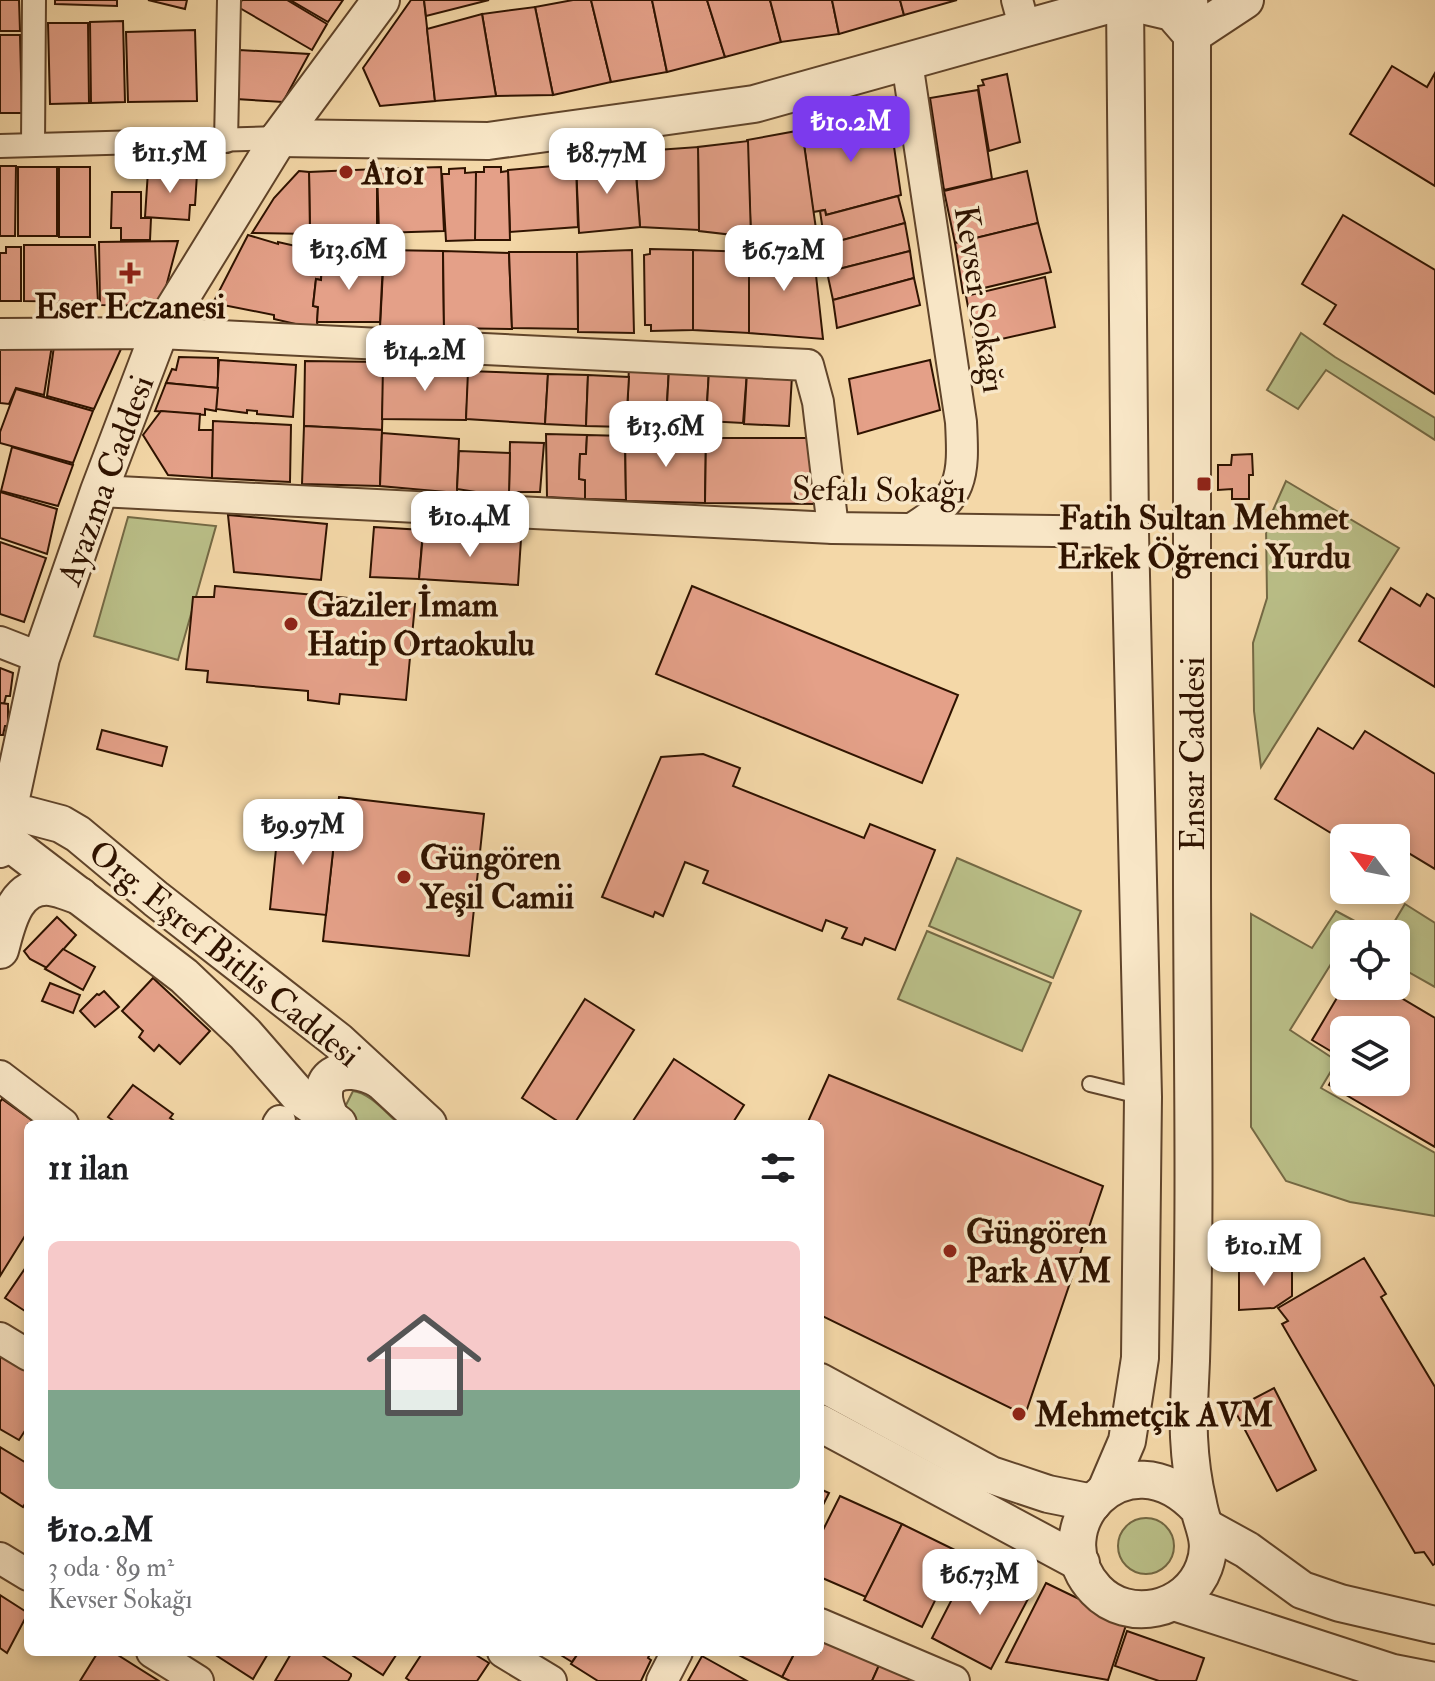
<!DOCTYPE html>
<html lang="tr">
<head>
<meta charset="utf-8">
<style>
  body { margin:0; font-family:"IM FELL Double Pica",serif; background:#f6f6f6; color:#202124; height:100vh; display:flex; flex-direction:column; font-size:30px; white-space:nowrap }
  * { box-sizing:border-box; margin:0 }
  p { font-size:26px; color:#757577 }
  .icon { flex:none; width:44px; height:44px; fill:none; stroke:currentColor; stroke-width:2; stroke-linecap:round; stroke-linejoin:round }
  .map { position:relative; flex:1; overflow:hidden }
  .details { position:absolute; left:24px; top:1120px; width:800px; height:536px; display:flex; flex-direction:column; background:#fff; border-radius:12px; box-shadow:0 4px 12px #0003 }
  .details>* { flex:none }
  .needle { width:52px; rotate:302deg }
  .controls { position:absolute; left:1330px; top:824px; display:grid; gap:16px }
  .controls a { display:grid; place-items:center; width:80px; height:80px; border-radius:12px; background:#fff; box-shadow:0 4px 12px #0003; font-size:40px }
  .price { position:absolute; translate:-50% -68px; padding:0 18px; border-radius:16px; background:#fff; color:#222; font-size:26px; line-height:52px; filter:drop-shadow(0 2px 4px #0008) }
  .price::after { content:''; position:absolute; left:50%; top:48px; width:24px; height:18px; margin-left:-12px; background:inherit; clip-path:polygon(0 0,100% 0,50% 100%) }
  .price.current { background:#7c3aed; color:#fff }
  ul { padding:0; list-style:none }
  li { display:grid; align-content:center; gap:16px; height:424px; padding:0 24px }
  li+li { border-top:2px solid #e0e0e0 }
  li span { display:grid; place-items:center; height:248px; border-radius:12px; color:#555 }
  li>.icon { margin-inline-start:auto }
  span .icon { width:144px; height:144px; fill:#fffc; stroke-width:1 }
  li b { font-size:34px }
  h2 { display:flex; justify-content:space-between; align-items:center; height:96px; padding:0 24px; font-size:34px }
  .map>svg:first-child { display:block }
  .green { fill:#babf88; stroke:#746944; stroke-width:2 }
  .building { fill:#e4a088; stroke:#2f1300; stroke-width:2; fill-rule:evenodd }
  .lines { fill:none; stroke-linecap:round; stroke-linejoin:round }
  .service-casing { stroke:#60442a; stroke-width:18 }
  .pedestrian-casing { stroke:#60442a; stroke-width:26 }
  .minor-casing { stroke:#60442a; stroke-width:34 }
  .tertiary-casing { stroke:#60442a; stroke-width:40 }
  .service { stroke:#f8e6c6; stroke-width:14 }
  .pedestrian { stroke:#f8e6c6; stroke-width:22 }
  .minor { stroke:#f8e6c6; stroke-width:30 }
  .tertiary { stroke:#f8e6c6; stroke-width:36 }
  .poi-dot { fill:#8f2418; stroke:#f8e6c6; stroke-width:3 }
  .labels { text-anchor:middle; stroke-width:7; stroke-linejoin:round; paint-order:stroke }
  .poi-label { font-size:34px; font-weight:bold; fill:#2f1300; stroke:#f8e6c6; text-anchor:start }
  .street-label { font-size:34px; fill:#2f1300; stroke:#f8e6c6 }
</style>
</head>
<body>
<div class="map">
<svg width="1435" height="1681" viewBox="0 0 1435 1681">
  <rect width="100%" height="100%" fill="#f4d8a8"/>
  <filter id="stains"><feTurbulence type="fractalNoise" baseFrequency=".0025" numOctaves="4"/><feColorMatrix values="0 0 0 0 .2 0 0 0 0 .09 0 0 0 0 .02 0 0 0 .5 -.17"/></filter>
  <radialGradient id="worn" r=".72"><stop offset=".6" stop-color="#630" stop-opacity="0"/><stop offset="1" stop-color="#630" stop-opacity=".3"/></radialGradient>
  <g class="green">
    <path d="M1301 333 1335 357 1435 418V440L1326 370 1298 409 1267 390Z"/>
    <path d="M1286 481 1399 548 1261 767 1254 711 1253 643 1267 598 1266 526Z"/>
    <path d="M128 517 216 526 178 660 94 636Z"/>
    <path d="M957 858 1081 911 1053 978 929 926Z"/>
    <path d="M1405 904 1435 923V987L1396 965V934H1387Z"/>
    <path d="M1336 911 1379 934H1344V943L1290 1030 1337 1061 1321 1088 1435 1153V1216L1350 1202 1286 1181 1251 1127V914L1312 948Z"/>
    <path d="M927 931 1051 983 1022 1051 898 999Z"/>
    <path d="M353 1091C370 1093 386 1113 399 1124H362L347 1114 346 1105Z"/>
    <circle cx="1146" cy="1546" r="28"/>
  </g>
  <g class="building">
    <path d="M0 0H19L20 31H0Z"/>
    <path d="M55 0H117V6L55 4Z"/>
    <path d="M148 0H187L185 9Z"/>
    <path d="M242 0H287L327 24 312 50 238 7Z"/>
    <path d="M290 0H343L328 22Z"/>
    <path d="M411 0H424L435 101 380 106 363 68Z"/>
    <path d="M424 0H489L426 16Z"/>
    <path d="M573 0H591L611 82 553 95 535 7Z"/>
    <path d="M591 0H652L667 72 611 82Z"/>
    <path d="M652 0H707L725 57 667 72Z"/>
    <path d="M707 0H770L781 42 725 57Z"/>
    <path d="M770 0H832L839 34 781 42Z"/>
    <path d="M832 0H900L904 15 839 34Z"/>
    <path d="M900 0H957L904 15Z"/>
    <path d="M535 7 553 95 496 96 482 14Z"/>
    <path d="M482 14 496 96 435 101 427 29Z"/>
    <path d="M123 21 125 102 91 103 90 22Z"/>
    <path d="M48 23H88L89 103 50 104Z"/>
    <path d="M195 30 197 101 128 102 126 32Z"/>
    <path d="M0 35H20L22 113H0Z"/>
    <path d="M239 50 309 54 283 102 236 99Z"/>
    <path d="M1392 66 1427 87 1435 73V186L1350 134Z"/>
    <path d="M1007 74 1020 142 989 151 978 86 984 85 982 80Z"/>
    <path d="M978 90 992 179 944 190 930 98Z"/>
    <path d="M889 112 901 195 826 215 825 210 813 212 802 130Z"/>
    <path d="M802 130 817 236 751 237 747 140Z"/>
    <path d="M748 141 751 237 699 231 698 147Z"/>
    <path d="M698 147 699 230 640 227 635 157 643 156V151Z"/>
    <path d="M635 161 640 227 579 233 576 164Z"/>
    <path d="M576 164 578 227 510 232 508 170Z"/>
    <path d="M0 166H16L15 236H0Z"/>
    <rect x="18" y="167" width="39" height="69"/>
    <rect x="59" y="167" width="31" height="70"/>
    <path d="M441 167 444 231 379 233 377 169Z"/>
    <path d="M484 167H501V172L508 171 510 240H475V177L476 172H484Z"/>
    <path d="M465 168V173L476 172 475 240 446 241 442 174H449V169Z"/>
    <path d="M377 169V236H310L309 172Z"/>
    <path d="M148 171 197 174 195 205H190L189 220 145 217Z"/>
    <path d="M299 171 309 172 310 234 252 233 274 198Z"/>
    <path d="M1027 171 1038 223 955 243 944 191Z"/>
    <path d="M112 192H141V218H151L150 240H121V228H111Z"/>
    <path d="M898 196 905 223 825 245 820 211 825 210 826 215Z"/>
    <path d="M1343 215 1435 270V394L1324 324 1336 305 1302 284Z"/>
    <path d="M905 223 910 251 827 272 824 245Z"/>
    <path d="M1038 223 1051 272 963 293 955 243Z"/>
    <path d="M248 235 278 244V242L322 252 321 280 316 279 313 306 318 307 317 329 274 319V315L213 303Z"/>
    <path d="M178 241 161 306 100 305 99 242Z"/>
    <path d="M24 245H95L98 302 24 301Z"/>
    <path d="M6 247H21V301H0V253H6Z"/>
    <path d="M813 248 823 339 749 333V249Z"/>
    <path d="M650 249 693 250V330L651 331V325H645L644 255 650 254Z"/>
    <path d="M384 250 443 251 444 329 380 327Z"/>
    <path d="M632 250 634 333 578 332 577 252Z"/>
    <path d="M693 250 749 252V333L693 330Z"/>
    <path d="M443 251 509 253 512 329 444 328Z"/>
    <path d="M910 251 914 278 833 300 827 272Z"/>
    <path d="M509 252H577L578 329 512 328Z"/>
    <path d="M322 262H383L380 322H317L318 307 313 306 316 279 321 280Z"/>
    <path d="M1045 277 1055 327 975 345 966 296Z"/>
    <path d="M914 278 920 305 837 328 833 300Z"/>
    <path d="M0 339H53L44 395 16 388 9 404 0 403Z"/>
    <path d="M55 339 121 349 94 409 47 396Z"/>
    <path d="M179 357 218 358V388L166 383 172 369 176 370Z"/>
    <path d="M219 360 296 365 293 417 257 414V411L247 410V413L216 409Z"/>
    <path d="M930 360 940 410 858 434 849 379Z"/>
    <path d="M305 361 384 362 382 430 304 426Z"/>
    <path d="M383 366 469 367 466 420 382 419Z"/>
    <path d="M629 366 669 367 666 421 627 418Z"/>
    <path d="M669 369 709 370 706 422 666 421Z"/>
    <path d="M709 370 747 372 743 423 706 421Z"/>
    <path d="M468 371 548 374 545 424 466 419Z"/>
    <path d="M747 372 792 376 789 426 744 424Z"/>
    <path d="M548 374 588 375 586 426 545 424Z"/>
    <path d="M588 375 629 377 626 427 586 426Z"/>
    <path d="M166 383 218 388 216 411 205 409V415L155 411Z"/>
    <path d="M16 389 93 411 73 463 0 443V432Z"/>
    <path d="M161 411 200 414 199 430H213L212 478 168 475 143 435Z"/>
    <path d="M213 421 291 425 290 482 212 478Z"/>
    <path d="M304 426 382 430 380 486 302 484Z"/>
    <path d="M382 433 459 439 457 493 380 486Z"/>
    <path d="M546 434 587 435 586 454H580L579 479 585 480V499L547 497Z"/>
    <path d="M587 435 625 436 626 500 585 499V480L579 479 580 454H586Z"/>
    <path d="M625 436 706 438 705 503 626 501Z"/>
    <path d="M706 438H817L820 504 705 503Z"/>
    <path d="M510 442 544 443 540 492H509Z"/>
    <path d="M12 447 73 465 58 506 1 491Z"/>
    <path d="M459 451 510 453 509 492 482 493 457 489Z"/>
    <path d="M1252 454 1253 475H1249V499H1232V489L1218 490V465H1231L1232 455Z"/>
    <path d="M0 492 57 509 47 554 0 538Z"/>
    <path d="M228 515 327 524 321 580 234 572Z"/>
    <path d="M374 527 423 530 419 579 370 577Z"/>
    <path d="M423 534 521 539 518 585 419 579Z"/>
    <path d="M0 542 46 558 24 622 0 614Z"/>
    <path d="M215 586 415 604 406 700 340 694 339 704 308 700V691L207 682 208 671 186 669 193 597H214Z"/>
    <path d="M692 586 958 695 922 783 656 674Z"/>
    <path d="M1391 588 1420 606 1427 594 1435 599V687L1359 641Z"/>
    <path d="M0 668 13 673 10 696H6L4 704 0 703Z"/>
    <path d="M0 703 8 704V720H10L9 726H5L3 735H0Z"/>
    <path d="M1318 728 1353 749 1365 731 1435 774V869L1400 848 1396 855V838H1344V841L1275 799Z"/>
    <path d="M102 730 167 747 162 766 97 749Z"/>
    <path d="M703 754 740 768 733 786 864 838 870 824 935 850 895 950 865 938 862 945 842 938 847 928 826 920 822 931 703 883 708 871 685 862 663 916 655 912 653 917 602 897 661 757Z"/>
    <path d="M339 797 484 814 469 956 323 941Z"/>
    <path d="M279 819 336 824 326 915 270 909Z"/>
    <path d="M57 917 76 935 47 968 30 959 24 951Z"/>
    <path d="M63 949 95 967 83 990 45 969Z"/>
    <path d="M153 978 210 1031 180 1064 159 1045 154 1051 139 1037 143 1031 122 1011Z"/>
    <path d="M50 983 80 995 73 1013 42 1001Z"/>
    <path d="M1344 986H1381L1435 1018V1147L1329 1085 1344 1059 1312 1040ZM1344 1030H1396V1082H1344Z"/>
    <path d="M104 991 119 1007 95 1027 80 1011 97 994 99 995Z"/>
    <path d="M585 999 634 1030 574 1124H562L522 1098Z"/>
    <path d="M674 1059 744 1105 732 1124H631Z"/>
    <path d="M829 1075 1103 1186 1025 1415 820 1315V1124H807Z"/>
    <path d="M133 1085 173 1114 170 1118 179 1124H118L108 1117Z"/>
    <path d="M2 1099 37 1124H28V1231L0 1276V1102Z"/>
    <path d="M1364 1258 1386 1294 1381 1297 1435 1387V1564L1433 1565 1424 1552 1415 1553 1282 1324 1288 1321 1278 1308Z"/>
    <path d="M28 1264V1313L5 1298Z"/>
    <path d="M1239 1269H1292V1296L1274 1308 1239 1310Z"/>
    <path d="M0 1354 28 1371V1426L19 1440 0 1429Z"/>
    <path d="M1274 1388 1316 1470 1277 1491 1234 1409Z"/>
    <path d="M0 1447 28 1464V1499L23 1507 0 1492Z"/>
    <path d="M820 1489 829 1493 820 1511Z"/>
    <path d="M840 1496 902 1524 866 1597 820 1577V1536Z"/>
    <path d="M902 1524 959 1552 922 1627 864 1600Z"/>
    <path d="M969 1566 1029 1597 991 1669 932 1638Z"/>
    <path d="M1046 1583 1127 1622 1108 1680 1006 1662Z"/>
    <path d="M0 1595 28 1613 7 1653 0 1648Z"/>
    <path d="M1127 1631 1204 1658 1196 1681H1159L1115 1666Z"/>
    <path d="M820 1635 880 1663 872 1681H790L782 1677 795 1652H820Z"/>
    <path d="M98 1652H113L159 1681H80Z"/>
    <path d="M211 1652H269L253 1679Z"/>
    <path d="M292 1652H317L351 1674V1676L348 1681H275Z"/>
    <path d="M347 1652H398L383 1675Z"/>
    <path d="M423 1652H471L489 1663 477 1681H410L406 1678Z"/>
    <path d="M556 1652H579L572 1662Z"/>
    <path d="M579 1652H651L648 1658 651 1660 641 1681H598L571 1664Z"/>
    <path d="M733 1652H795L782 1677Z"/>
    <path d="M702 1656 747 1681H688Z"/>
    <path d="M880 1663 916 1681H872Z"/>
  </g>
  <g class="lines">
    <g class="service-casing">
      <path id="service" d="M1090 1084 1143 1097"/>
    </g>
    <g class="pedestrian-casing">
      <g id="pedestrian">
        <path d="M226 141 229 0"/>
        <path d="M33 145 34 0"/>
        <path d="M0 146 279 138"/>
      </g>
    </g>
    <g class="minor-casing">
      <g id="minor">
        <path d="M1017 0 1025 29"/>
        <path d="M907 62 961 422C964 478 963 497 913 528"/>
        <path d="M0 334 159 333 808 365 818 402 833 528"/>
        <path d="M99 491 833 528 1130 532"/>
        <path d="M0 642 41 658"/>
        <path d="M0 1076 63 1124"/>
        <path d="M278 1124 280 1121"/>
        <path d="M0 1338 28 1355"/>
        <path d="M0 1558 28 1575"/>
        <path d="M820 1624 954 1681"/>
        <path d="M152 1652 198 1681"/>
        <path d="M503 1652 551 1681"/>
        <path d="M662 1681 677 1652"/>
      </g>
    </g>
    <g class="tertiary-casing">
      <g id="tertiary">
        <path d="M1189 0 1192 35C1192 313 1192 591 1192 869 1192 1033 1196 1197 1191 1361 1190 1386 1188 1412 1189 1437 1190 1458 1193 1482 1198 1503 1202 1527 1214 1540 1204 1567 1188 1611 1128 1624 1096 1590 1038 1529 1126 1431 1198 1508"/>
        <path d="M1125 1 1172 12 1192 35"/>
        <path d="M1192 35 1245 0"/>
        <path d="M279 138 488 141 754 104 1126 0"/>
        <path d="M6 821 27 815 61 824 78 834 156 899 338 1041 428 1124"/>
        <path d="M2 837 184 976 245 1034 300 1097 338 1124"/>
        <path d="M0 849 41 658 99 491 159 333 279 138 381 0"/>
        <path d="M0 950C7 925 14 884 50 887 60 888 70 893 80 896"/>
        <path d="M331 1119C309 1076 342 1059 380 1080"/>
        <path d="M820 1382 991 1475 1048 1494 1093 1503"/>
        <path d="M820 1423 1081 1563"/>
        <path d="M1106 1490 1127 1441 1140 1358 1143 1097 1130 532 1125 1"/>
        <path d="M1207 1528 1247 1550 1302 1590 1340 1603 1435 1625"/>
        <path d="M1174 1602 1393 1673 1434 1681"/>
      </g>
    </g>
    <use href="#service" class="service"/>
    <use href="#pedestrian" class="pedestrian"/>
    <use href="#minor" class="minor"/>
    <use href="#tertiary" class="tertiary"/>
  </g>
  <g class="poi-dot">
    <circle cx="346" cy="172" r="8"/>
    <path d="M126 261h8v8h8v8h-8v8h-8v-8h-8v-8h8z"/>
    <rect x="1196" y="476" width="16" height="16" rx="4"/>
    <circle cx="291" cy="624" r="8"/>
    <circle cx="404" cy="877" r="8"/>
    <circle cx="950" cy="1251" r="8"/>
    <circle cx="1019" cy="1414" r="8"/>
  </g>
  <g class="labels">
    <g class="poi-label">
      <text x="362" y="184">A101</text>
      <text x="130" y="318" text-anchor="middle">Eser Eczanesi</text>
      <text x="1204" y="529" text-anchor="middle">Fatih Sultan Mehmet<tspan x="1204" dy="39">Erkek Öğrenci Yurdu</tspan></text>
      <text x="307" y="616">Gaziler İmam<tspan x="307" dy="39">Hatip Ortaokulu</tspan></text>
      <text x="420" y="869">Güngören<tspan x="420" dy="39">Yeşil Camii</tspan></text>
      <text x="966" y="1243">Güngören<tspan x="966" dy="39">Park AVM</tspan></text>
      <text x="1035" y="1426">Mehmetçik AVM</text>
    </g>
    <g class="street-label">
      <text transform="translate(981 299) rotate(81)" y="12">Kevser Sokağı</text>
      <text transform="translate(105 480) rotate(-70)" y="12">Ayazma Caddesi</text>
      <text transform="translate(879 489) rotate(1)" y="12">Sefalı Sokağı</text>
      <text transform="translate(1192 754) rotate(-90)" y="12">Ensar Caddesi</text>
      <text transform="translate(225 953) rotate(39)" y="12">Org. Eşref Bitlis Caddesi</text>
    </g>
  </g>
  <rect width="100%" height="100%" filter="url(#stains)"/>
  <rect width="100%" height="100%" fill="url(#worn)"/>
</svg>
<div class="controls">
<a><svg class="needle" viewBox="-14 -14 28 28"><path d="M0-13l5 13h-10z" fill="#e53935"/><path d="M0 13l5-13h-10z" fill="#757577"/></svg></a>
<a><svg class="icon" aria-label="locate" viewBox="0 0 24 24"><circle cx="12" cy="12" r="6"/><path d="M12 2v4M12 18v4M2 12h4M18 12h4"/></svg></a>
<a><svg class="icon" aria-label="layers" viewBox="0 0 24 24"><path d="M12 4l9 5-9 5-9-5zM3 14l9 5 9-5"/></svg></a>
</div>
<b class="price current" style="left:851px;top:164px">₺10.2M</b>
<b class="price" style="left:170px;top:195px">₺11.5M</b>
<b class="price" style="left:607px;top:196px">₺8.77M</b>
<b class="price" style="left:349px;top:292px">₺13.6M</b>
<b class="price" style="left:784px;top:293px">₺6.72M</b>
<b class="price" style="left:425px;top:393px">₺14.2M</b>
<b class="price" style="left:666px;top:469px">₺13.6M</b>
<b class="price" style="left:470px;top:559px">₺10.4M</b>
<b class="price" style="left:303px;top:867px">₺9.97M</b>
<b class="price" style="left:1264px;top:1288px">₺10.1M</b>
<b class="price" style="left:980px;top:1617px">₺6.73M</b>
<section class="details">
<h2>11 ilan<svg class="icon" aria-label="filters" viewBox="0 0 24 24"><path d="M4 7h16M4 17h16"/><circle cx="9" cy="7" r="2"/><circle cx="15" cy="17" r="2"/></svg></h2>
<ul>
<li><span style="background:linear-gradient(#f6c9c9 60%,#7fa58c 0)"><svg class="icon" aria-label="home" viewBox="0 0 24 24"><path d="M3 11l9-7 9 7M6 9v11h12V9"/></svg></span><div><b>₺10.2M</b><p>3 oda · 89 m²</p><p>Kevser Sokağı</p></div></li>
</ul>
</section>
</div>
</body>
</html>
